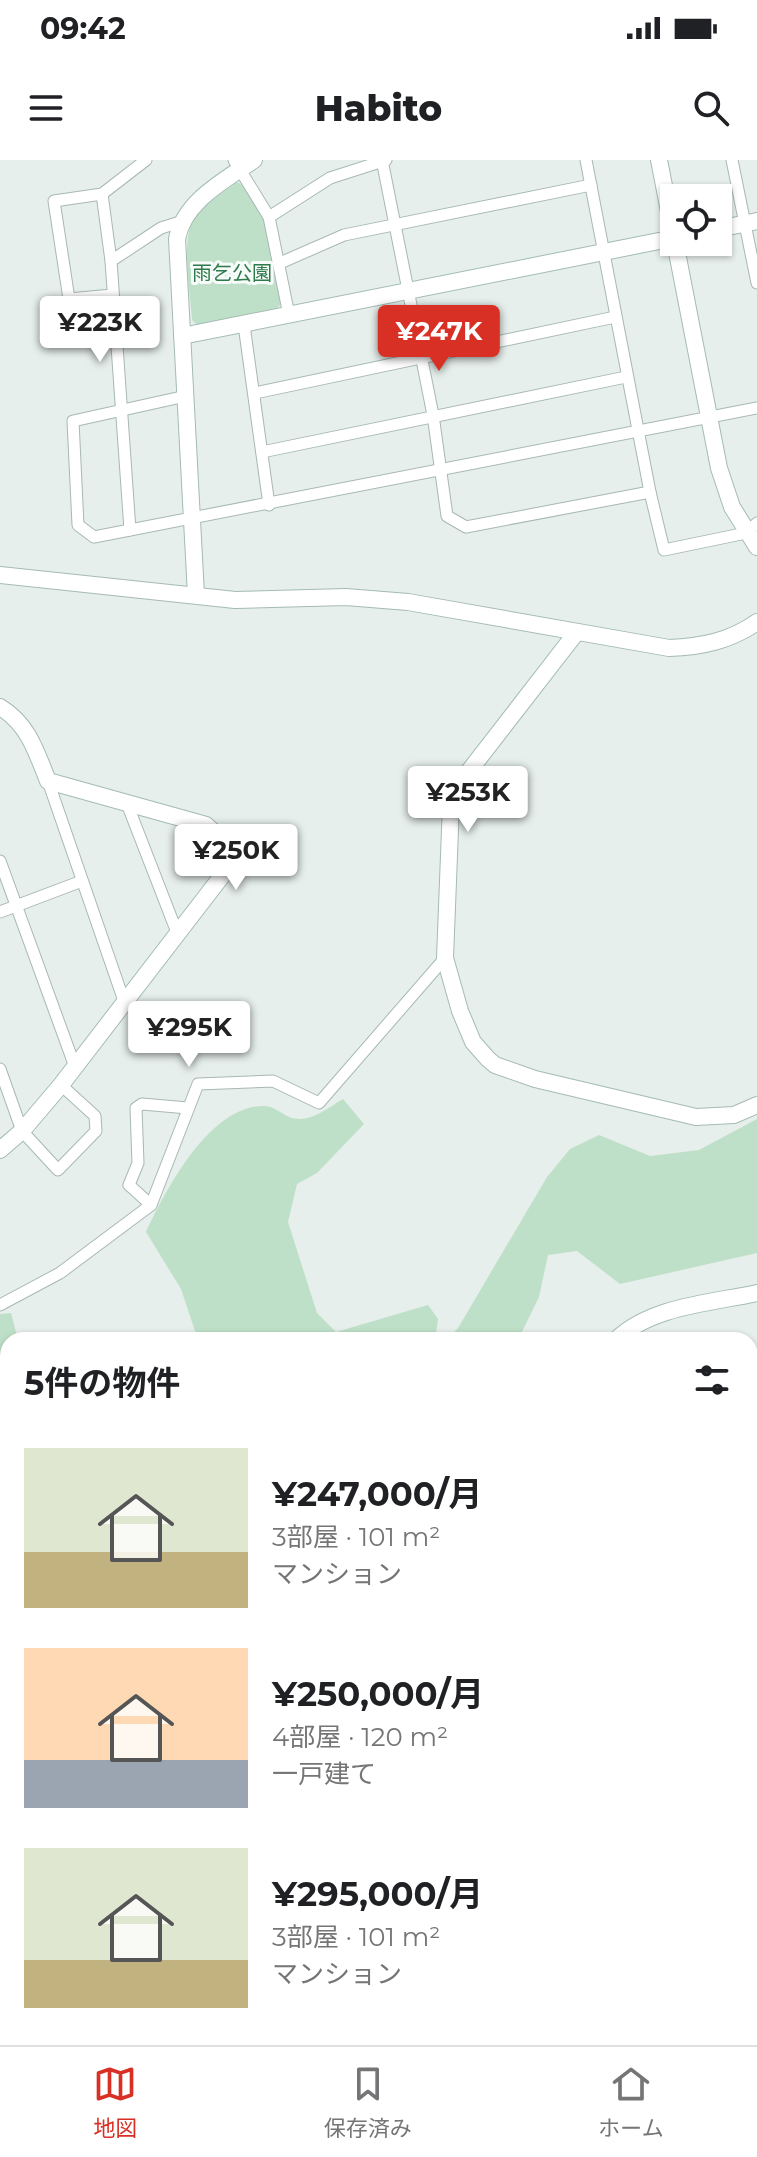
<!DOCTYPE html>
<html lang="ja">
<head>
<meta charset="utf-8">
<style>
  body { margin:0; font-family:Montserrat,"Noto Sans JP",sans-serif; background:#f6f6f6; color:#202124; height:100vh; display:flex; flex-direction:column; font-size:30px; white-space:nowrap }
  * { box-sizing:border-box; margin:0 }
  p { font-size:26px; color:#757577 }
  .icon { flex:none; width:44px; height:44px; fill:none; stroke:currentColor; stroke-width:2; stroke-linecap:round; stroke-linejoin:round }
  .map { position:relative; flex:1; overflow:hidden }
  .drawer { position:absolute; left:0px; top:1172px; width:758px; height:714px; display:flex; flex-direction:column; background:#fff; border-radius:24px 24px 0 0; box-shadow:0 2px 6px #0004 }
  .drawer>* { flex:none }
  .fabs { position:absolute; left:660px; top:24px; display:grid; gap:16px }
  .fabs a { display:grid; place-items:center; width:72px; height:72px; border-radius:0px; background:#fff; box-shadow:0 2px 6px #0004; font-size:40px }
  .price { position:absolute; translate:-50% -68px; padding:0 18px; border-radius:8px; background:#fff; color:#222; font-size:26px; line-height:52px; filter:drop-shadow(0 2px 4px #0008) }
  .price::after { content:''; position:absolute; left:50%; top:48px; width:24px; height:18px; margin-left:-12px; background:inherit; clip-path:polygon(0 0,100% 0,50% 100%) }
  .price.current { background:#d93025; color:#fff }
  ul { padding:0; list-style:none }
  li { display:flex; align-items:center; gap:24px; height:200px; padding:0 24px }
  li span { display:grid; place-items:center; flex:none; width:224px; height:160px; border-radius:0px; color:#555 }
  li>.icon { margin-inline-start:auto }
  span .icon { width:96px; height:96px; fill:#fffc; stroke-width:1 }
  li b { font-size:34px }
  h2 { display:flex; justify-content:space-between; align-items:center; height:96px; padding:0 24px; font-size:34px }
  .status { display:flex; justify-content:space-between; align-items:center; height:56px; padding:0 40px; background:#fff; direction:ltr }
  .status svg { height:22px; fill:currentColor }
  header { display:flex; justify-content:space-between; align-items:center; height:104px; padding:0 24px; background:#fff; font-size:36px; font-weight:800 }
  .menu { display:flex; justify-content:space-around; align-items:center; height:112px; border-top:2px solid #e0e0e0; background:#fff; font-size:22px; color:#757577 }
  .menu a { display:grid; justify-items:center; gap:4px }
  .menu .current { color:#d93025 }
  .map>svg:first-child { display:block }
  .green { fill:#bfe0c8 }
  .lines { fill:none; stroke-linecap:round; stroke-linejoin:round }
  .street-casing { stroke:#a8b8b2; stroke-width:13 }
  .secondary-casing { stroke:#a4bbb3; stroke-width:18 }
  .street { stroke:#fff; stroke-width:11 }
  .secondary { stroke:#fff; stroke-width:16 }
  .labels { text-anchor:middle; stroke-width:6; stroke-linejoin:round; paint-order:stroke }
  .park-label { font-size:20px; fill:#2d7a4b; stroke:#f7fbf9 }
</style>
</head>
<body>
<div class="status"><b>09:42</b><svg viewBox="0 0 49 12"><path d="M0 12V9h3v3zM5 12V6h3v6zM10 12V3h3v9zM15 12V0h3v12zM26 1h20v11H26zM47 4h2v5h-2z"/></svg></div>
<header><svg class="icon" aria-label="menu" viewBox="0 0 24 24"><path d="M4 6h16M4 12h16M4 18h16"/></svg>Habito<svg class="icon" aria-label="search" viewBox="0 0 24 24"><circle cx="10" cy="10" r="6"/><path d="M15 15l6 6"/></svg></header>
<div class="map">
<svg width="757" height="1885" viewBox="0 0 757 1885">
  <rect width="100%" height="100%" fill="#e6efeb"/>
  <g class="green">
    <path d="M237 22C268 37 276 111 282 142L277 149 197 165 192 160C191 135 180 80 194 59 203 44 223 33 237 22Z"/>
    <path d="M343 939 364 964 317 1013 297 1024 288 1062 317 1153 336 1172 428 1145 438 1159 435 1180H198L181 1129 146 1072C166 1029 210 945 264 946 272 946 280 952 287 956 307 966 326 949 343 939Z"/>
    <path d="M757 959V1093L620 1124 577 1091 548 1095 539 1137 518 1180H446L458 1168 547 1017 570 989 599 975 650 996 699 990Z"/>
    <path d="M11 1153 18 1180H8V1318L0 1315V1154Z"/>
  </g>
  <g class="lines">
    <g class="street-casing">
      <g id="street">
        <path d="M234 0 269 57 289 155"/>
        <path d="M382 0 433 255 447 356 466 367 650 332 664 390 746 373 757 363"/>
        <path d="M586 0 650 332"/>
        <path d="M732 0 757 123"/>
        <path d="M102 34 111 101 130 370"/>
        <path d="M269 57 330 18 386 0"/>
        <path d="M111 101 161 68 180 62"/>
        <path d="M280 103 344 75 591 25"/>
        <path d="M112 135 69 139 54 41 102 34 146 0"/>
        <path d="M244 165 269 345"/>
        <path d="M255 233 615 157"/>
        <path d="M186 236 73 261 78 365 94 377 757 248"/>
        <path d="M262 292 626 217"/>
        <path d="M48 621 124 841"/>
        <path d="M126 641 178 775"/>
        <path d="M0 701 74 904"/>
        <path d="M0 752 82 721"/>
        <path d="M0 909 22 971 58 1010 96 971 95 956 61 925"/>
        <path d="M151 1045 129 1025 138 1003 136 948 142 944 188 948"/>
        <path d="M0 1145 60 1113 151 1045 198 924 273 921 319 943 445 798"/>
        <path d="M0 1412 8 1410"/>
        <path d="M0 1475 8 1473"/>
        <path d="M0 1516 8 1514"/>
        <path d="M750 1537 757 1543"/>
        <path d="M0 1564 8 1558"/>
        <path d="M0 1797 8 1810"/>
        <path d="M170 1878 178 1885"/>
        <path d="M636 1878V1885"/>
        <path d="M647 1878 649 1885"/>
        <path d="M440 1885 450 1878"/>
      </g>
    </g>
    <g class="secondary-casing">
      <g id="secondary">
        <path d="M659 0 674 77"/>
        <path d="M718 69 757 61"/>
        <path d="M675 82 719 308 732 347 757 387"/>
        <path d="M182 176 674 78"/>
        <path d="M0 415 235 440 346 437 408 442 669 488C701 487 730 481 757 462"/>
        <path d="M196 435 177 79C184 41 224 21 254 0"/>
        <path d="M576 473 466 615 451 644 445 798 460 851 473 882 488 899 495 905 535 919 696 957 734 955 757 945"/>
        <path d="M0 547C28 564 36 591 48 621L206 665C221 678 227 688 228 708L61 925 22 971 0 990"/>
        <path d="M616 1180C651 1146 711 1143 757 1133"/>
        <path d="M750 1247 757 1244"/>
        <path d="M0 1707 8 1705"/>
        <path d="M750 1766H757"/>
        <path d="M538 1885 547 1878"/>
      </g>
    </g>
    <use href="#street" class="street"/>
    <use href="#secondary" class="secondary"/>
  </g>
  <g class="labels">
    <g class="park-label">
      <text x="232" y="120">雨乞公園</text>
    </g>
  </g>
</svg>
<div class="fabs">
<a><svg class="icon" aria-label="locate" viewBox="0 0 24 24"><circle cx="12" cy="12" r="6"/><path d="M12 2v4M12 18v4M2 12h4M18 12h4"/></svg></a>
</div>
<b class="price" style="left:100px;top:204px">¥223K</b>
<b class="price current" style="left:439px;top:213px">¥247K</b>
<b class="price" style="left:468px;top:674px">¥253K</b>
<b class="price" style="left:236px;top:732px">¥250K</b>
<b class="price" style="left:189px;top:909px">¥295K</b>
<section class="drawer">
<h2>5件の物件<svg class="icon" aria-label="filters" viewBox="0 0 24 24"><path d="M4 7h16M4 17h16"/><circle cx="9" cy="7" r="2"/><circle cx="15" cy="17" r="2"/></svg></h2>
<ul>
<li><span style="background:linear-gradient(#dfe7d0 65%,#c2b280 0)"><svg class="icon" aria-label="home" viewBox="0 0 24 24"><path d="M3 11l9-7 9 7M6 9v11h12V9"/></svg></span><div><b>¥247,000/月</b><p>3部屋 · 101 m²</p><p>マンション</p></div></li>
<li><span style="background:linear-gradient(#ffd9b3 70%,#9aa5b1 0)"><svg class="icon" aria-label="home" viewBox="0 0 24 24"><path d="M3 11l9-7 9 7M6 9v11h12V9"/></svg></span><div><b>¥250,000/月</b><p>4部屋 · 120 m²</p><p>一戸建て</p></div></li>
<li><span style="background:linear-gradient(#dfe7d0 70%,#c2b280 0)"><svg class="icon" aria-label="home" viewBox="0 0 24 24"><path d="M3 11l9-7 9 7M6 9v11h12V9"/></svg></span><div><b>¥295,000/月</b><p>3部屋 · 101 m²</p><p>マンション</p></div></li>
</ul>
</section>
</div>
<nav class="menu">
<a class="current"><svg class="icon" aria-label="map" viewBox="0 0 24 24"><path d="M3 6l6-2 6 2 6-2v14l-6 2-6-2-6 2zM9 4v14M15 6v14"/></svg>地図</a>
<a><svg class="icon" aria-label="saved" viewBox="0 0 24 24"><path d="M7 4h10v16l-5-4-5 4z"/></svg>保存済み</a>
<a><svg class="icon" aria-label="home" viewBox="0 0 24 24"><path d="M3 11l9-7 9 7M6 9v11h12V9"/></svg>ホーム</a>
</nav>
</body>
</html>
